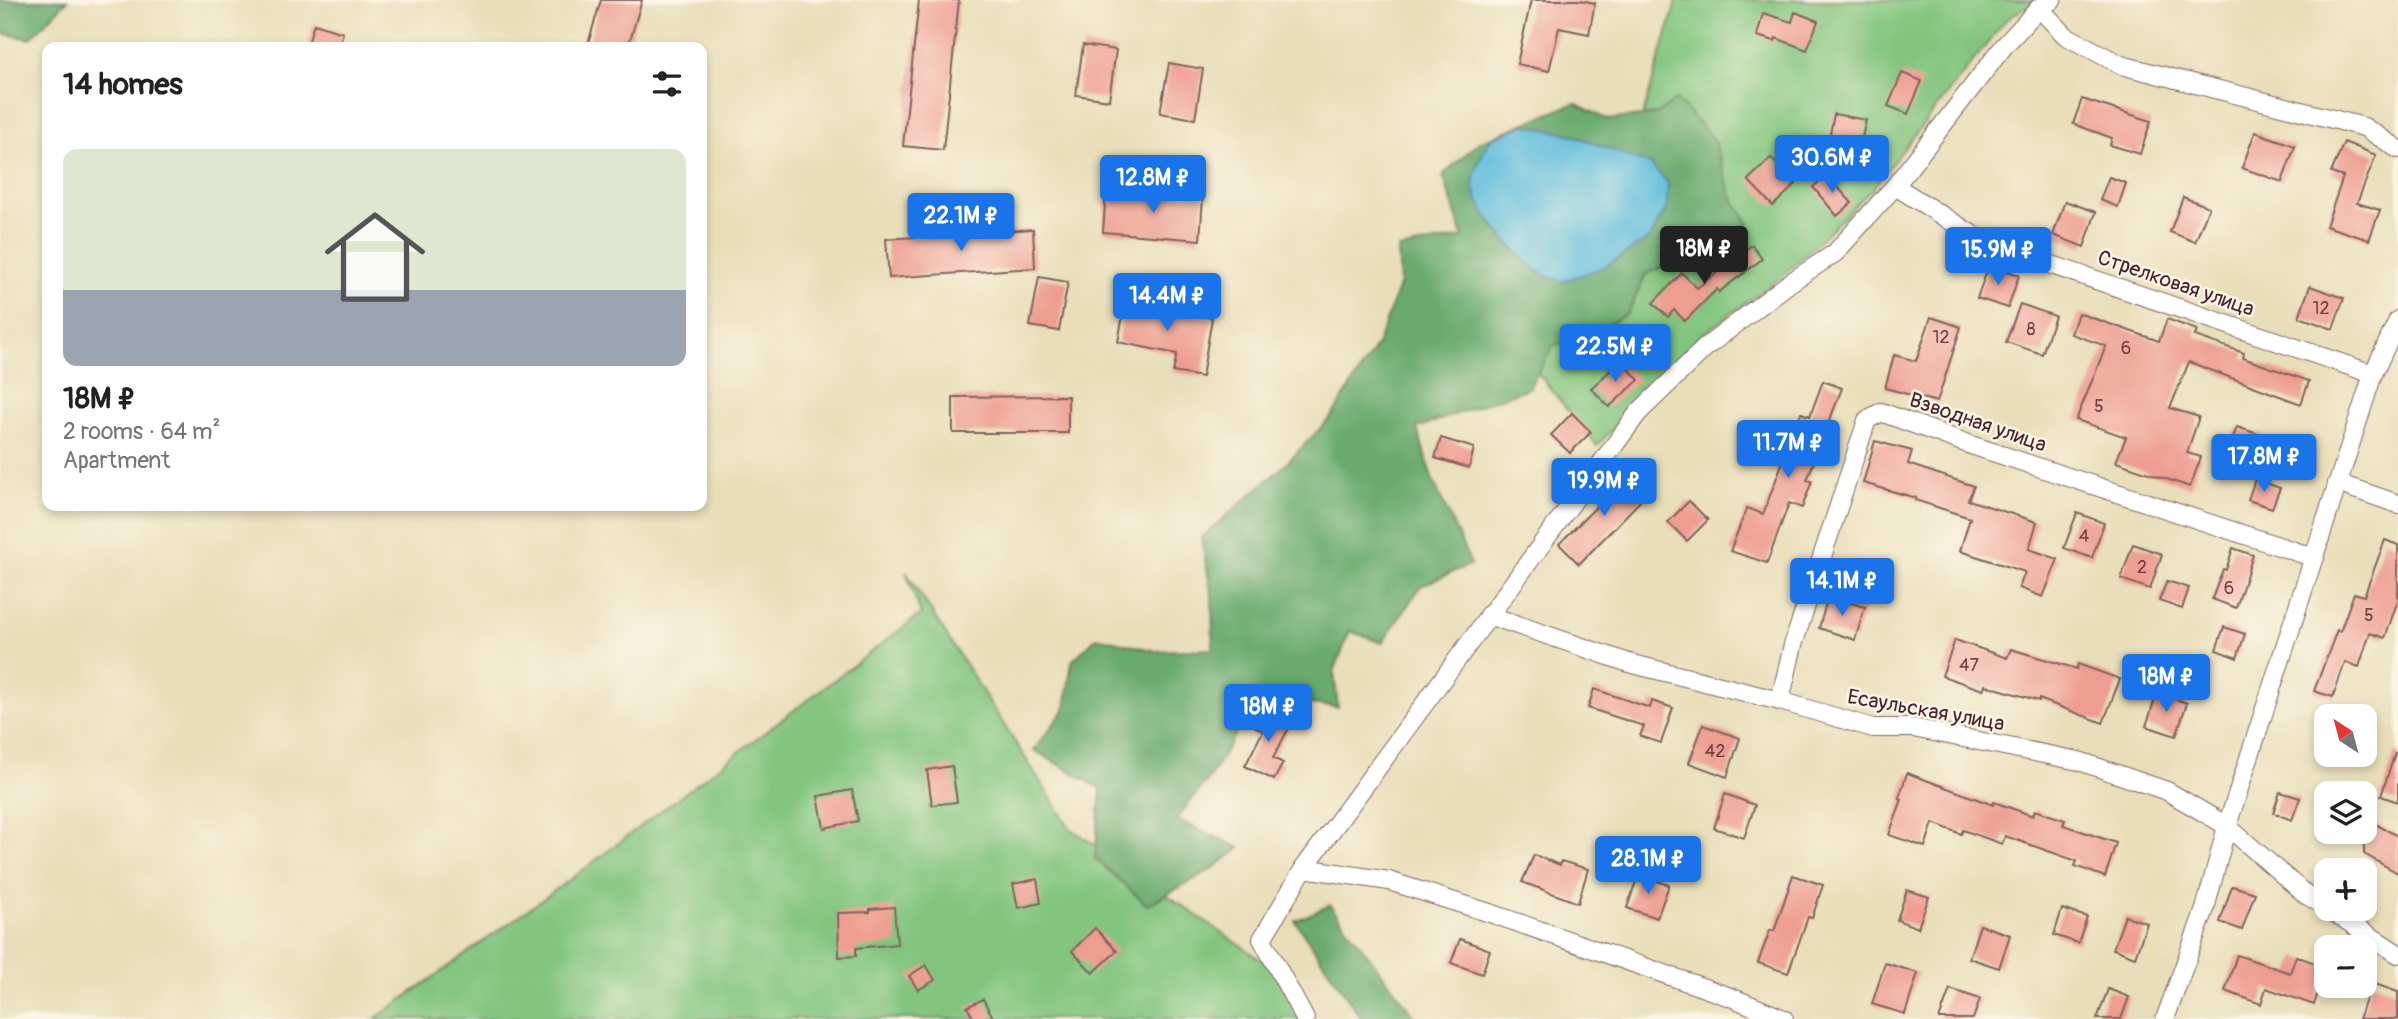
<!DOCTYPE html>
<html lang="en">
<head>
<meta charset="utf-8">
<style>
  body { margin:0; font-family:Pangolin,sans-serif; background:#f6f6f6; color:#222; height:100vh; display:flex; flex-direction:column; font-size:26px; white-space:nowrap }
  * { box-sizing:border-box; margin:0 }
  p { font-size:23px; color:#767676 }
  .icon { flex:none; width:38px; height:38px; fill:none; stroke:currentColor; stroke-width:2; stroke-linecap:round; stroke-linejoin:round }
  .map { position:relative; flex:1; overflow:hidden }
  .sheet { position:absolute; left:42px; top:42px; width:665px; height:469px; display:flex; flex-direction:column; background:#fff; border-radius:14px; box-shadow:0 4px 10px #0003 }
  .sheet>* { flex:none }
  .needle { width:46px; rotate:324deg }
  .controls { position:absolute; left:2314px; top:704px; display:grid; gap:14px }
  .controls a { display:grid; place-items:center; width:63px; height:63px; border-radius:14px; background:#fff; box-shadow:0 4px 10px #0003; font-size:35px }
  .price { position:absolute; translate:-50% -60px; padding:0 16px; border-radius:7px; background:#1a73e8; color:#fff; font-size:23px; line-height:46px; filter:drop-shadow(0 2px 4px #0008) }
  .price::after { content:''; position:absolute; left:50%; top:42px; width:21px; height:16px; margin-left:-10px; background:inherit; clip-path:polygon(0 0,100% 0,50% 100%) }
  .price.selected { background:#222; color:#fff }
  ul { padding:0; list-style:none }
  li { display:grid; align-content:center; gap:14px; height:371px; padding:0 21px }
  li+li { border-top:2px solid #e0e0e0 }
  li span { display:grid; place-items:center; height:217px; border-radius:14px; color:#555 }
  li>.icon { margin-inline-start:auto }
  span .icon { width:126px; height:126px; fill:#fffc; stroke-width:1 }
  li b { font-size:30px }
  h2 { display:flex; justify-content:space-between; align-items:center; height:84px; padding:0 21px; font-size:30px }
  .map>svg:first-child { display:block }
  .green { fill:#82c57f; stroke:#667255; stroke-width:2 }
  .forest { fill:#69aa6e; stroke:#5a644c; stroke-width:2 }
  .water { fill:#5ebedd; stroke:#546e84; stroke-width:2 }
  .building { fill:#ed9e91 }
  .lines { fill:none; stroke-linecap:round; stroke-linejoin:round }
  .street-casing { stroke:#81625d; stroke-width:20 }
  .street { stroke:#fff; stroke-width:18 }
  .labels { text-anchor:middle; stroke-width:5; stroke-linejoin:round; paint-order:stroke }
  .number-label { font-size:18px; fill:#733f44 }
  .street-label { font-size:21px; fill:#4a1f2b; stroke:#fcf5e5 }
</style>
</head>
<body>
<div class="map">
<svg width="2398" height="1019" viewBox="0 0 2398 1019">
  <rect width="100%" height="100%" fill="#fcf5e5"/>
  <filter id="ink" filterUnits="userSpaceOnUse"><feTurbulence type="fractalNoise" baseFrequency=".0143" numOctaves="2"/><feDisplacementMap in="SourceGraphic" scale="14" xChannelSelector="R" yChannelSelector="G"/><feConvolveMatrix kernelMatrix="1 2 1 2 8 2 1 2 1" color-interpolation-filters="sRGB"/></filter>
  <filter id="wash" filterUnits="userSpaceOnUse"><feTurbulence type="fractalNoise" baseFrequency=".00686" numOctaves="4" result="noise"/><feDisplacementMap in="SourceGraphic" scale="28" xChannelSelector="R" yChannelSelector="G"/><feGaussianBlur stdDeviation="1.57" result="paint"/><feColorMatrix in="noise" values="0 0 0 0 0 0 0 0 0 0 0 0 0 0 0 0 0 1.4 0 .05"/><feComposite in="paint" operator="in"/></filter>
  <g filter="url(#wash)">
    <rect width="100%" height="100%" fill="#e8deb9"/>
    <g class="green">
      <path d="M1677 0H2035L2005 21 1872 189 1783 276 1697 338 1597 446 1513 343 1639 128Z"/>
      <path d="M906 572 1070 828 1283 975 1313 1019H375L579 873 921 614Z"/>
    </g>
    <g class="forest">
      <path d="M0 0H68L30 39 0 33Z"/>
      <path d="M1676 99 1713 138 1732 197 1749 224 1696 252 1646 274 1628 313 1581 340 1554 345 1529 388 1417 428 1432 478 1471 564 1421 586 1382 643 1350 631 1334 672 1338 707 1257 698 1210 777 1176 819 1240 848 1211 870 1147 905 1095 858 1101 789 1034 750 1065 709 1072 661 1097 637 1156 651 1213 649 1212 595 1201 538 1285 465 1332 416 1378 343 1400 283 1398 249 1463 237 1443 175 1479 142 1575 103 1608 120 1657 114Z"/>
      <path d="M1330 905 1417 1019H1362L1295 921Z"/>
    </g>
    <path class="water" d="M1525 125 1570 134 1651 165 1668 183 1667 207 1650 238 1604 267 1562 282C1554 278 1544 276 1537 271 1516 254 1480 215 1474 189 1471 172 1484 151 1491 138Z"/>
    <g id="blocks">
      <g class="building">
        <path d="M601 0H642L628 47H587Z"/>
        <path d="M919 0H959L943 150 903 146Z"/>
        <path d="M1531 0H1580L1595 3 1589 34 1559 28 1549 71 1517 64Z"/>
        <path d="M1795 12 1818 21 1807 50 1776 38 1775 41 1757 36 1763 13 1792 22Z"/>
        <path d="M314 24 343 33 339 47H307Z"/>
        <path d="M1083 45 1116 50 1109 100 1076 95Z"/>
        <path d="M1169 63 1203 69 1195 119 1160 113Z"/>
        <path d="M1902 73 1922 81 1908 114 1888 106Z"/>
        <path d="M2082 99 2151 121 2140 154 2110 145 2112 138 2073 124Z"/>
        <path d="M1834 114 1866 120 1859 151 1828 144Z"/>
        <path d="M2255 132 2295 146 2282 182 2242 168Z"/>
        <path d="M2344 142 2376 155 2357 203 2380 210 2369 240 2326 226 2343 177 2331 173Z"/>
        <path d="M1771 158 1796 184 1773 206 1748 180Z"/>
        <path d="M1827 175 1852 203 1837 216 1813 187Z"/>
        <path d="M2109 177 2126 183 2118 207 2100 200Z"/>
        <path d="M1106 190 1203 197 1200 240 1103 232Z"/>
        <path d="M2183 197 2209 207 2195 242 2170 232Z"/>
        <path d="M2065 201 2096 212 2084 247 2053 235Z"/>
        <path d="M1033 229 1035 268 889 278 886 239Z"/>
        <path d="M1752 245 1762 259 1719 292 1717 289 1685 321 1674 310 1668 317 1653 303 1682 273 1697 288Z"/>
        <path d="M1989 265 2019 275 2008 308 1977 298Z"/>
        <path d="M1039 277 1068 282 1059 331 1030 326Z"/>
        <path d="M2310 286 2344 298 2333 329 2299 317Z"/>
        <path d="M1127 294 1157 300 1155 308 1212 318 1202 377 1173 372 1177 354 1118 342Z"/>
        <path d="M2020 304 2055 316 2042 354 2006 342Z"/>
        <path d="M2078 313 2159 341 2167 319 2197 330 2195 336 2244 353 2243 358 2309 381 2301 404 2189 362 2170 408 2199 417 2187 453 2201 457 2190 487 2116 462 2126 437 2076 420 2106 346 2071 334Z"/>
        <path d="M1931 317 1961 327 1937 402 1885 388 1894 355 1916 361Z"/>
        <path d="M1621 361 1639 380 1609 407 1591 388Z"/>
        <path d="M1823 381 1842 388 1807 480 1812 481 1802 508 1789 503 1767 563 1730 551 1747 508 1763 514 1801 413 1810 416Z"/>
        <path d="M1068 396V433H953V397Z"/>
        <path d="M1572 413 1591 432 1570 453 1551 435Z"/>
        <path d="M2237 427 2264 436 2255 461 2228 452Z"/>
        <path d="M1441 438 1474 448 1469 468 1435 458Z"/>
        <path d="M1875 441 1912 451 1908 464 1974 486 1968 500 2037 522 2029 549 2058 559 2043 597 2019 588 2025 572 1960 551 1970 518 1915 500 1916 498 1863 483Z"/>
        <path d="M1631 472 1650 491 1579 564 1559 544Z"/>
        <path d="M2255 479 2280 488 2272 508 2248 500Z"/>
        <path d="M1689 501 1708 520 1687 541 1668 522Z"/>
        <path d="M2077 513 2104 523 2092 558 2064 548Z"/>
        <path d="M2385 540 2398 545V600L2385 638 2370 633 2359 667 2345 662 2333 697 2314 691 2337 630 2340 632 2354 593 2364 596Z"/>
        <path d="M2133 544 2162 554 2150 589 2121 579Z"/>
        <path d="M2233 548 2253 555 2236 608 2212 599 2223 569 2226 570Z"/>
        <path d="M2167 581 2189 588 2182 609 2159 601Z"/>
        <path d="M1828 596 1865 607 1855 640 1819 628Z"/>
        <path d="M2224 627 2245 634 2237 658 2216 650Z"/>
        <path d="M1955 640 2007 658 2011 649 2077 669 2078 664 2120 679 2103 723 2039 699V701L1985 685 1983 690 1942 676Z"/>
        <path d="M1594 689 1650 708 1652 701 1673 708 1661 743 1640 736 1644 726 1588 708Z"/>
        <path d="M2157 693 2187 703 2176 736 2146 726Z"/>
        <path d="M1264 707 1292 722 1273 758 1283 763 1274 780 1245 766 1263 731 1254 726Z"/>
        <path d="M1703 725 1740 738 1727 777 1689 763Z"/>
        <path d="M2395 753H2398V802L2381 796Z"/>
        <path d="M952 766 957 802 932 805 927 770Z"/>
        <path d="M1907 773 1993 805 1994 802 2033 816 2035 810 2065 820 2063 825 2116 843 2105 877 2075 866 2077 861 2005 836 2002 844 1963 830 1961 834 1933 823 1925 847 1889 835 1902 799 1899 798Z"/>
        <path d="M852 790 858 821 824 828 818 796Z"/>
        <path d="M2280 792 2300 798 2292 820 2273 813Z"/>
        <path d="M1725 794 1755 805 1744 838 1714 828Z"/>
        <path d="M2364 818 2398 836V873L2364 854Z"/>
        <path d="M1534 855 1560 865 1561 861 1588 869 1578 903 1522 882Z"/>
        <path d="M1638 875 1669 885 1657 918 1627 908Z"/>
        <path d="M1793 875 1823 885 1812 918 1808 917 1788 973 1758 963 1770 930 1774 931Z"/>
        <path d="M1037 879 1041 903 1018 908 1013 884Z"/>
        <path d="M2232 886 2255 893 2242 930 2220 922Z"/>
        <path d="M1907 890 1929 897 1918 928 1897 920Z"/>
        <path d="M894 907 897 944 856 948V956L839 957 838 913 870 912V909Z"/>
        <path d="M2062 909 2087 917 2078 943 2054 935Z"/>
        <path d="M2125 916 2147 923 2135 957 2113 949Z"/>
        <path d="M1980 925 2010 935 1999 968 1969 958Z"/>
        <path d="M1095 928 1117 951 1093 973 1072 951Z"/>
        <path d="M1460 939 1490 950 1482 974 1451 963Z"/>
        <path d="M2237 955 2290 973 2296 956 2326 967 2314 1005 2266 988 2261 1004 2225 991Z"/>
        <path d="M1885 963 1918 973 1905 1014 1872 1004Z"/>
        <path d="M926 965 935 980 918 990 909 976Z"/>
        <path d="M2372 983 2398 992V1019H2359Z"/>
        <path d="M1950 989 1980 999 1973 1019H1939Z"/>
        <path d="M2108 989 2129 997 2121 1019H2097Z"/>
        <path d="M983 999 994 1019H974L967 1007Z"/>
      </g>
    </g>
  </g>
  <g filter="url(#ink)">
    <use href="#blocks" fill-opacity="0" stroke="#81625d" stroke-width="2"/>
    <g class="lines">
      <g class="street-casing">
        <g id="street">
          <path d="M2039 8 2066 36 2121 65 2364 127 2398 149"/>
          <path d="M1895 186 1984 242 2373 374"/>
          <path d="M2337 483 2398 504"/>
          <path d="M1488 615 1629 663 1780 701 1873 728H1913L2079 761 2167 791 2227 826 2305 894 2326 907"/>
          <path d="M1780 701 1793 645 1867 420 1881 412 1971 445 2315 558"/>
          <path d="M1304 868 1389 881 1493 914 1733 998 1784 1019"/>
          <path d="M2327 908 2398 954"/>
          <path d="M1305 1019 1262 939 1304 868 1638 413 1706 347 1788 284 1835 253 1895 186 2004 46 2039 8 2052 0"/>
          <path d="M2165 1019 2205 909 2227 826 2373 374 2398 320"/>
        </g>
      </g>
      <use href="#street" class="street"/>
    </g>
  </g>
  <g class="labels">
    <g class="number-label">
      <text x="2321" y="314">12</text>
      <text x="2031" y="335">8</text>
      <text x="1941" y="343">12</text>
      <text x="2126" y="354">6</text>
      <text x="2099" y="412">5</text>
      <text x="2084" y="542">4</text>
      <text x="2142" y="573">2</text>
      <text x="2229" y="594">6</text>
      <text x="2369" y="621">5</text>
      <text x="1969" y="671">47</text>
      <text x="1715" y="757">42</text>
    </g>
    <g class="street-label">
      <text transform="translate(2176 283) rotate(19)" y="7">Стрелковая улица</text>
      <text transform="translate(1978 422) rotate(19)" y="7">Взводная улица</text>
      <text transform="translate(1926 710) rotate(10)" y="7">Есаульская улица</text>
    </g>
  </g>
</svg>
<div class="controls">
<a><svg class="needle" viewBox="-14 -14 28 28"><path d="M0-13l5 13h-10z" fill="#e53935"/><path d="M0 13l5-13h-10z" fill="#767676"/></svg></a>
<a><svg class="icon" aria-label="layers" viewBox="0 0 24 24"><path d="M12 4l9 5-9 5-9-5zM3 14l9 5 9-5"/></svg></a>
<a>+</a>
<a>−</a>
</div>
<b class="price" style="left:1832px;top:195px">30.6M ₽</b>
<b class="price" style="left:1153px;top:215px">12.8M ₽</b>
<b class="price" style="left:961px;top:253px">22.1M ₽</b>
<b class="price selected" style="left:1704px;top:286px">18M ₽</b>
<b class="price" style="left:1998px;top:287px">15.9M ₽</b>
<b class="price" style="left:1167px;top:333px">14.4M ₽</b>
<b class="price" style="left:1615px;top:384px">22.5M ₽</b>
<b class="price" style="left:1788px;top:480px">11.7M ₽</b>
<b class="price" style="left:2264px;top:494px">17.8M ₽</b>
<b class="price" style="left:1604px;top:518px">19.9M ₽</b>
<b class="price" style="left:1842px;top:618px">14.1M ₽</b>
<b class="price" style="left:2166px;top:714px">18M ₽</b>
<b class="price" style="left:1268px;top:744px">18M ₽</b>
<b class="price" style="left:1648px;top:896px">28.1M ₽</b>
<section class="sheet">
<h2>14 homes<svg class="icon" aria-label="filters" viewBox="0 0 24 24"><path d="M4 7h16M4 17h16"/><circle cx="9" cy="7" r="2"/><circle cx="15" cy="17" r="2"/></svg></h2>
<ul>
<li><span style="background:linear-gradient(#dfe7d0 65%,#9aa5b1 0)"><svg class="icon" aria-label="home" viewBox="0 0 24 24"><path d="M3 11l9-7 9 7M6 9v11h12V9"/></svg></span><div><b>18M ₽</b><p>2 rooms · 64 m²</p><p>Apartment</p></div></li>
</ul>
</section>
</div>
</body>
</html>
